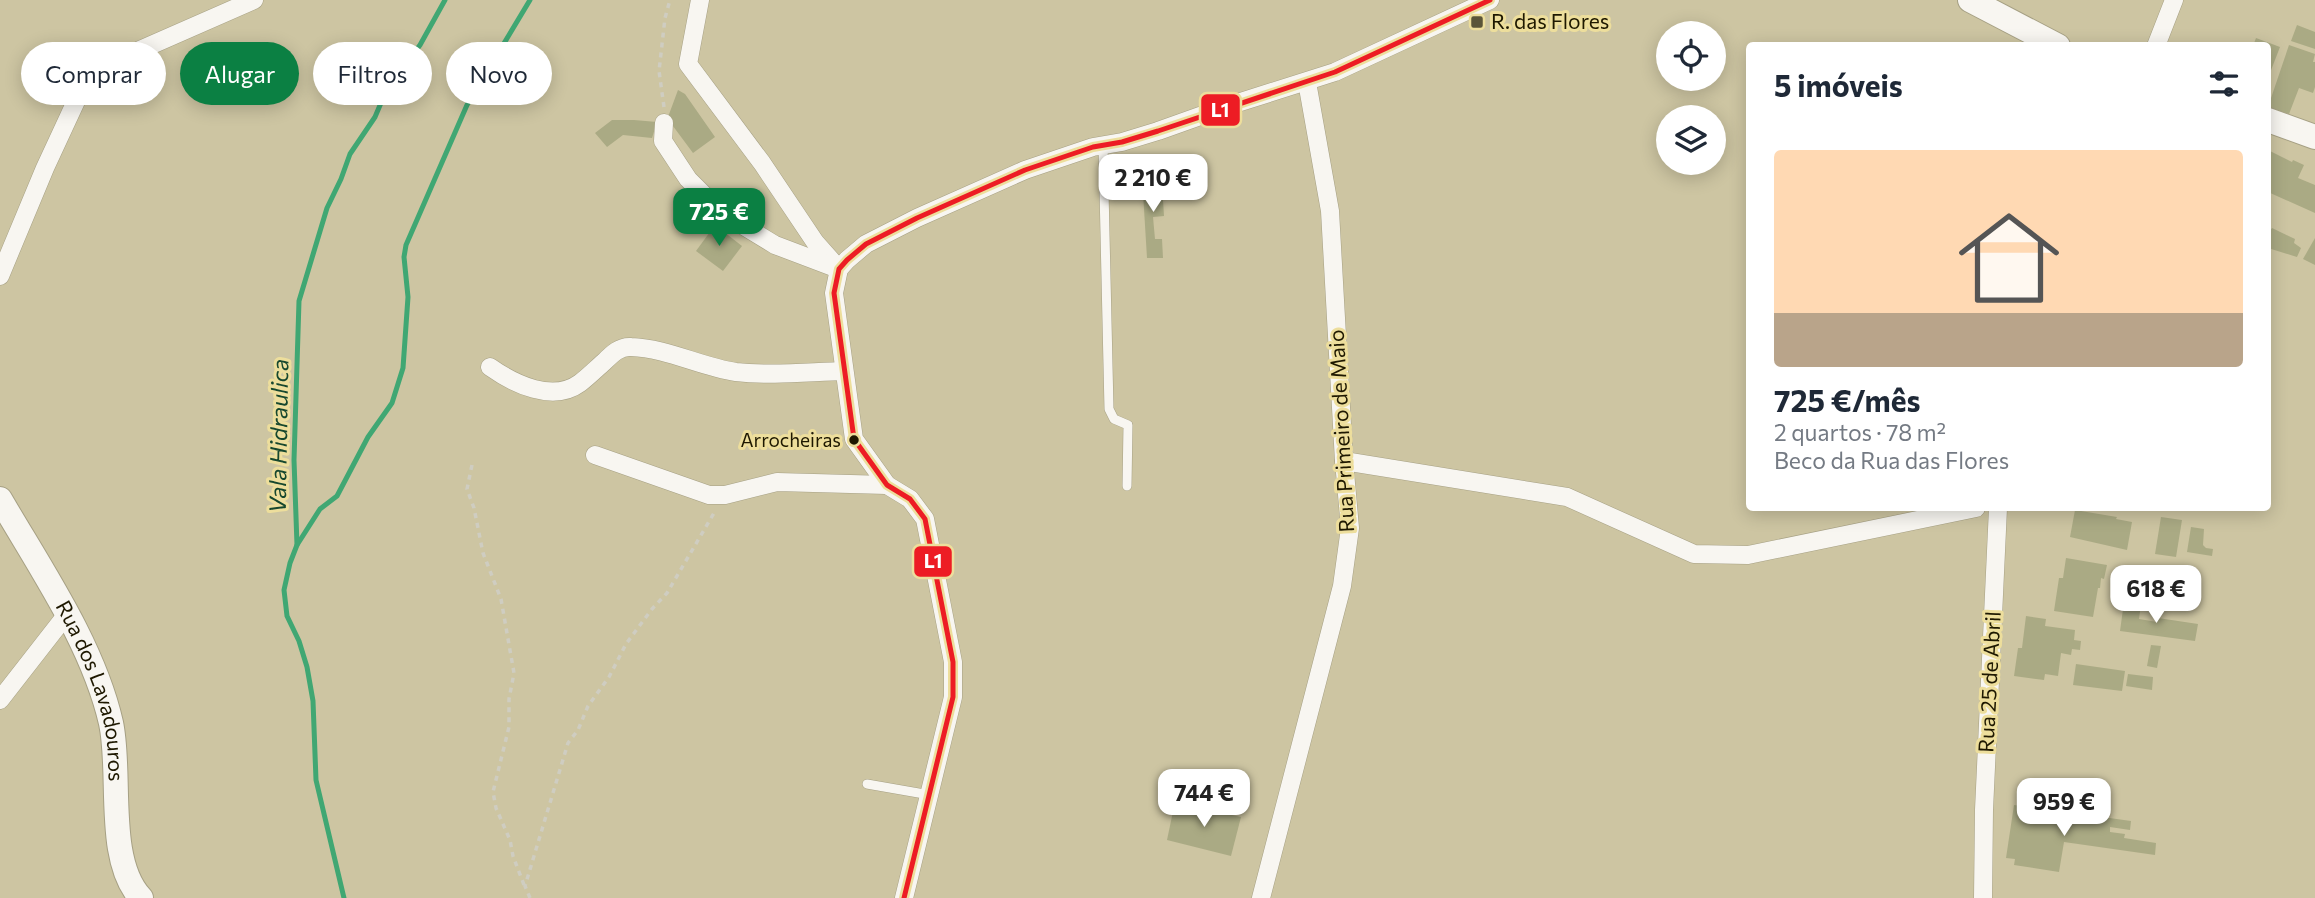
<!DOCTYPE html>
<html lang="pt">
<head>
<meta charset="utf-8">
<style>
  body { margin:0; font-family:Commissioner,sans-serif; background:#f2f2f3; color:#1f2937; height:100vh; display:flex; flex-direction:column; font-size:26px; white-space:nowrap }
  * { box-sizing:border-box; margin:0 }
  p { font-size:23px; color:#747a83 }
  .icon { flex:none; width:38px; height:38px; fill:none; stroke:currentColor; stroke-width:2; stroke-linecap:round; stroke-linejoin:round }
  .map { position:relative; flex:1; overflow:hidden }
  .drawer { position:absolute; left:1746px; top:42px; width:525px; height:469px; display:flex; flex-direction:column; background:#fff; border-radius:7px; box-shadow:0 4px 18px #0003 }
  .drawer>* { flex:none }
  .banner { position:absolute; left:21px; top:42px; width:665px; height:63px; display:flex; gap:14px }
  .controls { position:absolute; left:1656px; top:21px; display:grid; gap:14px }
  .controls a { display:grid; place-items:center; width:70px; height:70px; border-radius:50%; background:#fff; box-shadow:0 4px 18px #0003; font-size:35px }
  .price { position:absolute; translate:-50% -60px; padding:0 16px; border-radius:14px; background:#fff; color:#222; font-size:23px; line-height:46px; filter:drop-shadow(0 2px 4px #0008) }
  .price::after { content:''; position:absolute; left:50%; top:42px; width:21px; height:16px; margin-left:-10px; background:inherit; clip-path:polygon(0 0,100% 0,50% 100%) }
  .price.selected { background:#0b8043; color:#fff }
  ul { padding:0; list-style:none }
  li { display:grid; align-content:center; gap:14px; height:371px; padding:0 28px }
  li span { display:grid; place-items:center; height:217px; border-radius:7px; color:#555 }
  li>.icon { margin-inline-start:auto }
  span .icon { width:126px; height:126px; fill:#fffc; stroke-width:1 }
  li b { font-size:30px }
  h2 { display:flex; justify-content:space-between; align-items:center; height:84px; padding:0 28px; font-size:30px }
  .pill { padding:0 24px; border-radius:32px; background:#fff; box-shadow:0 4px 18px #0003; font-size:24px; line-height:63px }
  .pill.selected { background:#0b8043; color:#fff }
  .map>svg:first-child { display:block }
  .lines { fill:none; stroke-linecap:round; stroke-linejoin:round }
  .stream { stroke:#40a773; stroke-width:5 }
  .building { fill:#aaaa84 }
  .lane-casing { stroke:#a6a084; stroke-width:10 }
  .street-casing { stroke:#a6a084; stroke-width:19 }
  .secondary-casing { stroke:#a6a084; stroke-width:26 }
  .path { stroke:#cfcdc1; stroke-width:3.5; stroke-dasharray:5 5; stroke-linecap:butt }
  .lane { stroke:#f8f6f1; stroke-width:9 }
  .street { stroke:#f8f6f1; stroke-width:18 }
  .secondary { stroke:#f8f6f1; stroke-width:24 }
  .bus-1-casing { stroke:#edde9c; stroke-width:10 }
  .bus-1 { stroke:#ed1c24; stroke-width:5 }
  .poi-dot { fill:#5b5539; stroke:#edde9c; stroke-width:2.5 }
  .bus-dot { fill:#1e1800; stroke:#edde9c; stroke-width:2.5 }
  .labels { text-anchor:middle; stroke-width:6; stroke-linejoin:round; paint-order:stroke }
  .bus-label { font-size:19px; fill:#1e1800; stroke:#edde9c; text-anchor:end }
  .poi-label { font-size:21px; fill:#1e1800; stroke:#edde9c; text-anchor:start }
  .street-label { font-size:21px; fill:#1e1800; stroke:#edde9c }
  .water-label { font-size:23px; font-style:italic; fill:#16472e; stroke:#edde9c }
  .line-badge { stroke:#edde9c; stroke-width:2.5 }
  .badge-label { font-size:19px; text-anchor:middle; font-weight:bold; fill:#fff }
</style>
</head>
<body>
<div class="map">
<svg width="2315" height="898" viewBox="0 0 2315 898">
  <rect width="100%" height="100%" fill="#cdc5a2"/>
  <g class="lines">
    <g class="stream">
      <path d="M297 545 320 509 337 496 368 437 392 403 403 368 408 297 404 257 406 245 467 105 530 0"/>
      <path d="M344 898 316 780 313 701 307 667 299 641 287 616 284 590 290 563 297 545 294 460 299 301 327 208 341 179 350 154 375 117 386 91 420 45 445 0"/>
    </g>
  </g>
  <g class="building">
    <path d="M2297 25 2315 32V49L2291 41Z"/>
    <path d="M2256 38 2280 47 2268 78V46H2253Z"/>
    <path d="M2289 45 2315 54 2313 62H2315V87L2313 93 2299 88 2289 114 2268 107Z"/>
    <path d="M678 90 685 94 715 137 693 153 670 122 672 120 668 117Z"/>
    <path d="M612 120H634L657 122 652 138 623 135 607 147 595 133Z"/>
    <path d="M2268 150 2292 162 2293 160 2304 165 2298 178 2315 185V213L2268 192Z"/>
    <path d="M1159 175 1160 184H1162L1164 216 1153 217 1155 239H1162L1163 258H1147L1142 176Z"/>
    <path d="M715 225 742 246 723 271 696 251Z"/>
    <path d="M2272 228 2295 239 2294 243 2301 248 2297 257 2268 248V230L2270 231Z"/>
    <path d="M2315 238V265L2303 259Z"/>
    <path d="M2075 510 2117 517 2116 519 2132 522 2127 550 2070 537Z"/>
    <path d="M2161 517 2182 520 2176 557 2155 554Z"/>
    <path d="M2191 527 2204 529 2203 545 2206 548 2213 549 2212 556 2187 552Z"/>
    <path d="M2066 558 2107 565 2104 579 2101 578 2100 588H2098L2093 617 2054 611 2059 578H2063Z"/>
    <path d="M2166 585 2195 589 2193 604 2164 599 2165 595H2161L2160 591 2161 588H2165Z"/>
    <path d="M2124 602 2141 604 2139 619 2157 622 2158 618 2198 624 2195 641 2120 631Z"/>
    <path d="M2026 616 2046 619 2045 626 2075 630 2074 640 2081 641 2080 650 2072 649 2071 655 2061 653 2058 676 2045 674 2044 680 2014 676 2018 648H2022Z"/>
    <path d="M2151 645 2161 646 2157 668 2147 666Z"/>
    <path d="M2076 664 2125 671 2122 691 2073 685Z"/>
    <path d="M2128 674 2153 677 2152 690 2126 686Z"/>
    <path d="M1175 802 1241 817 1231 856 1167 840Z"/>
    <path d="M2014 805 2039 808 2038 817 2087 824 2088 815 2131 821 2130 830 2110 827V832L2125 834 2124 838 2156 843 2155 855 2064 842 2059 872 2014 865 2015 859 2006 858Z"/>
  </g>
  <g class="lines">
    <g class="lane-casing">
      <g id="lane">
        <path d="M1103 146 1109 409 1114 419 1128 425 1127 486"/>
        <path d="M867 784 930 795"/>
      </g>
    </g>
    <g class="street-casing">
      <g id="street">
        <path d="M700 0 688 64 762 163 815 242 839 269"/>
        <path d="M2156 46 2174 0"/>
        <path d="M664 123 663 141 688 179 721 212 775 245 836 268"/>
        <path d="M0 276 45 168 77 99 124 57 254 0"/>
        <path d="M490 367C514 384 553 403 580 383 588 377 596 369 604 362 612 354 620 346 631 347 667 348 701 367 736 372 771 376 808 372 844 371"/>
        <path d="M595 455 709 495H725L777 482 887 485"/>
        <path d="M1344 461 1567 497 1694 554 1748 555 1976 508"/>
        <path d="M0 700 67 614"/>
        <path d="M904 898 953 697V662L925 519 910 499 887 485 854 439 834 293 839 269 847 260 866 244 917 218 1025 170 1093 147 1122 142 1158 131 1231 105 1335 72 1490 0"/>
        <path d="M1261 898 1342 586 1350 528 1344 461 1330 211 1307 82"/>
        <path d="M1983 898 1984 810 1998 508"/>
      </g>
    </g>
    <g class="secondary-casing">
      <g id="secondary">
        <path d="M1970 0 2058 46"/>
        <path d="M2268 120 2315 137"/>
        <path id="s1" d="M0 499C40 568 93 644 111 723 122 773 105 860 141 898"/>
      </g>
    </g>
    <g class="path">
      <path d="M664 107 659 71 665 18 670 0"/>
      <path d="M472 465 467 489 474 508 483 553 501 599 514 673 509 699V727L493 792 496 808 510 840 513 856 524 885"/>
      <path d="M530 898 525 886 568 743 578 730 588 706 609 677 626 644 652 609 667 593 714 513"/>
    </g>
    <use href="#lane" class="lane"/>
    <use href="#street" class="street"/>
    <use href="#secondary" class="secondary"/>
    <g class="bus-1-casing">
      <path id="bus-1" d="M904 898 953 697V662L925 519 910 499 887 485 854 439 834 293 839 269 847 260 866 244 917 218 1025 170 1093 147 1122 142 1158 131 1335 72 1490 0"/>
    </g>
    <use href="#bus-1" class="bus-1"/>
  </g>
  <rect class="poi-dot" x="1470" y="15" width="14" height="14" rx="3.5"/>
  <circle class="bus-dot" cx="854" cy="440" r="6"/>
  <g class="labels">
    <g class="bus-label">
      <text x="841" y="447">Arrocheiras</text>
    </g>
    <g class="poi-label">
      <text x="1491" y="29">R. das Flores</text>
    </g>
    <g class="street-label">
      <text transform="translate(1342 431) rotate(-93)" y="7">Rua Primeiro de Maio</text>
      <text transform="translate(1990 682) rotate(-87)" y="7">Rua 25 de Abril</text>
      <text dy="7" stroke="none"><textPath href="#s1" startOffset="215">Rua dos Lavadouros</textPath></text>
    </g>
    <g class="water-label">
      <text transform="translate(279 436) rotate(-89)" y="8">Vala Hidraulica</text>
    </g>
  </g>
  <g class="line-badge">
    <rect x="1200" y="93" width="41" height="34" rx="7" fill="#ed1c24"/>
    <rect x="913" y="545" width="40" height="33" rx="7" fill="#ed1c24"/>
  </g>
  <g class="badge-label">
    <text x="1220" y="117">L1</text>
    <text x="933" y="568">L1</text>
  </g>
</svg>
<div class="controls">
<a><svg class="icon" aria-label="locate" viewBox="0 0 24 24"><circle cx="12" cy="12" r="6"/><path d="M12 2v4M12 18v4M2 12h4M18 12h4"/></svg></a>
<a><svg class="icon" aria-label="layers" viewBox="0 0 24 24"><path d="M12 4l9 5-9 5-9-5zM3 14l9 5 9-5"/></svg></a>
</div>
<b class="price" style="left:1153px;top:214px">2 210 €</b>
<b class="price selected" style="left:719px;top:248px">725 €</b>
<b class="price" style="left:2156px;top:625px">618 €</b>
<b class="price" style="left:1204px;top:829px">744 €</b>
<b class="price" style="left:2064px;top:838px">959 €</b>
<div class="banner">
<a class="pill">Comprar</a>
<a class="pill selected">Alugar</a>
<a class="pill">Filtros</a>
<a class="pill">Novo</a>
</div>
<section class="drawer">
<h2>5 imóveis<svg class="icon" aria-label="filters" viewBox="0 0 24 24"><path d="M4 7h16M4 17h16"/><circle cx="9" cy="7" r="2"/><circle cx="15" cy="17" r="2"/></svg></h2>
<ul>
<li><span style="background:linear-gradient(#ffd9b3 75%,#b9a48a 0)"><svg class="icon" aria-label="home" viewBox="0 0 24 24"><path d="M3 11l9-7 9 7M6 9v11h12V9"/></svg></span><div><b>725 €/mês</b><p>2 quartos · 78 m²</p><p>Beco da Rua das Flores</p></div></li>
</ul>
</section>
</div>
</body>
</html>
